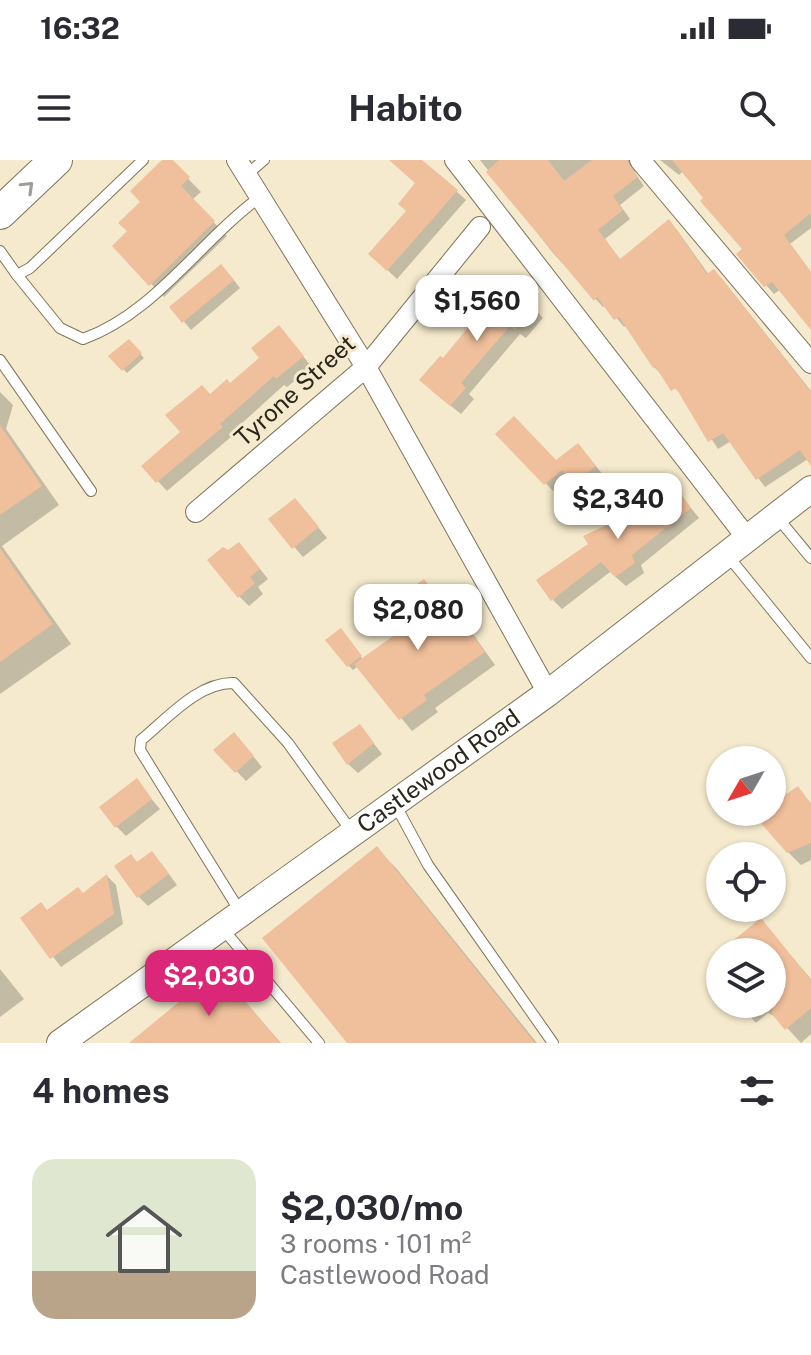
<!DOCTYPE html>
<html lang="en">
<head>
<meta charset="utf-8">
<style>
  body { margin:0; font-family:"Public Sans",sans-serif; background:#f2f2f3; color:#2b2b33; height:100vh; display:flex; flex-direction:column; font-size:30px; white-space:nowrap }
  * { box-sizing:border-box; margin:0 }
  p { font-size:26px; color:#7c7c81 }
  .icon { flex:none; width:44px; height:44px; fill:none; stroke:currentColor; stroke-width:2; stroke-linecap:round; stroke-linejoin:round }
  .map { position:relative; height:883px; overflow:hidden }
  .sheet { display:flex; flex-direction:column; background:#fff; flex:1 }
  .sheet>* { flex:none }
  .needle { width:52px; rotate:231deg }
  .tools { position:absolute; left:706px; top:586px; display:grid; gap:16px }
  .tools a { display:grid; place-items:center; width:80px; height:80px; border-radius:50%; background:#fff; box-shadow:0 2px 6px #0004; font-size:40px }
  .price { position:absolute; translate:-50% -68px; padding:0 18px; border-radius:16px; background:#fff; color:#222; font-size:26px; line-height:52px; filter:drop-shadow(0 2px 4px #0008) }
  .price::after { content:''; position:absolute; left:50%; top:48px; width:24px; height:18px; margin-left:-12px; background:inherit; clip-path:polygon(0 0,100% 0,50% 100%) }
  .price.on { background:#db2777; color:#fff }
  ul { padding:0; list-style:none }
  li { display:flex; align-items:center; gap:24px; height:200px; padding:0 32px }
  li span { display:grid; place-items:center; flex:none; width:224px; height:160px; border-radius:24px; color:#555 }
  li>.icon { margin-inline-start:auto }
  span .icon { width:96px; height:96px; fill:#fffc; stroke-width:1 }
  li b { font-size:34px }
  h2 { display:flex; justify-content:space-between; align-items:center; height:96px; padding:0 32px; font-size:34px }
  .status { display:flex; justify-content:space-between; align-items:center; height:56px; padding:0 40px; background:#fff; direction:ltr }
  .status svg { height:22px; fill:currentColor }
  header { display:flex; justify-content:space-between; align-items:center; height:104px; padding:0 32px; background:#fff; font-size:36px; font-weight:700 }
  .map>svg:first-child { display:block }
  .shadow { fill:#0003 }
  .building { fill:#f0bf9b }
  .lines { fill:none; stroke-linecap:round; stroke-linejoin:round }
  .service-casing { stroke:#7d745a; stroke-width:12 }
  .minor-casing { stroke:#7d745a; stroke-width:22 }
  .tertiary-casing { stroke:#7d745a; stroke-width:28 }
  .primary-casing { stroke:#7d745a; stroke-width:34 }
  .service { stroke:#fff; stroke-width:10 }
  .minor { stroke:#fff; stroke-width:20 }
  .tertiary { stroke:#fff; stroke-width:26 }
  .primary { stroke:#fff; stroke-width:32 }
  .oneway { stroke:#9f9d98 }
  .labels { text-anchor:middle; stroke-width:6; stroke-linejoin:round; paint-order:stroke }
  .street-label { font-size:24px; fill:#2a261b; stroke:#f5eacd }
</style>
</head>
<body>
<div class="status"><b>16:32</b><svg viewBox="0 0 49 12"><path d="M0 12V9h3v3zM5 12V6h3v6zM10 12V3h3v9zM15 12V0h3v12zM26 1h20v11H26zM47 4h2v5h-2z"/></svg></div>
<header><svg class="icon" aria-label="menu" viewBox="0 0 24 24"><path d="M4 6h16M4 12h16M4 18h16"/></svg>Habito<svg class="icon" aria-label="search" viewBox="0 0 24 24"><circle cx="10" cy="10" r="6"/><path d="M15 15l6 6"/></svg></header>
<div class="map">
<svg width="811" height="883" viewBox="0 0 811 883">
  <rect width="100%" height="100%" fill="#f5eacd"/>
  <g class="shadow">
    <path d="M165 0H170L201 32 192 40 227 76 164 137 114 86 129 71Z"/>
    <path d="M480 0H639L635 13 644 26 620 45 630 59 605 79 621 101 669 62 677 70 709 115 714 111 722 119 811 231V297L765 327 731 281 718 289 684 237 654 207 627 165 624 167 606 145 603 147 553 93Z"/>
    <path d="M660 0H811V68L790 84 811 112V165L781 129 774 134 739 94 745 90 684 10 679 15Z"/>
    <path d="M456 31 466 40 397 119 380 103 408 51Z"/>
    <path d="M229 114 240 128 191 170 172 147Z"/>
    <path d="M534 148 543 158 526 178 520 174 469 234 474 239 461 254 431 230 443 201Z"/>
    <path d="M288 178 312 207 287 227 284 225 229 275 231 277 167 331 144 306 182 272 211 236 230 226Z"/>
    <path d="M129 182 144 198 127 213 111 196Z"/>
    <path d="M0 232 13 245 6 269 59 345 2 386 71 484 0 534Z"/>
    <path d="M498 274 556 302 587 295 604 316 584 331 572 319 555 333Z"/>
    <path d="M672 324 699 358 641 405 644 413 626 426 610 412 562 449 553 440 623 359Z"/>
    <path d="M304 350 327 378 303 397 271 360Z"/>
    <path d="M248 394 268 419 258 427 263 434 249 446 239 436Z"/>
    <path d="M424 421 460 467 463 465 475 477 495 505 435 548 438 552 412 571 358 506 353 510 349 506 345 475 363 500 409 468Z"/>
    <path d="M360 566 382 594 358 613 348 604Z"/>
    <path d="M243 584 262 607 246 621 216 590Z"/>
    <path d="M136 621 160 649 126 676 116 666Z"/>
    <path d="M797 629 811 643V700L801 705 788 692 764 652H772V646Z"/>
    <path d="M377 689 396 708 537 883H349Z"/>
    <path d="M138 703H161L177 725 148 746 139 737Z"/>
    <path d="M107 716 116 725 123 764 61 807 23 758 48 752 83 735Z"/>
    <path d="M761 761 811 819V874L801 883 778 858 768 853 756 863 738 844H772V792H724Z"/>
    <path d="M0 809 24 839 0 857Z"/>
    <path d="M219 812 281 883H132Z"/>
  </g>
  <g class="building">
    <path d="M162 0H173L190 17 181 26 215 61 149 126 112 86 127 71 118 63 140 42 130 31Z"/>
    <path d="M389 0H422L458 30 387 111 368 94 406 51 398 44 415 23Z"/>
    <path d="M499 0H548L564 21 592 0H627L638 17 613 36 623 50 598 70 620 99 669 59 707 114 714 109 811 232V306L800 290 756 320 723 273 708 282 676 228 671 231 655 206 653 208 619 157 614 160 597 137 594 141 486 12Z"/>
    <path d="M672 0H811V53L784 75 811 112V170L772 122 764 127 736 94 742 89 700 41 703 38Z"/>
    <path d="M221 104 234 120 182 163 169 147Z"/>
    <path d="M506 121 535 147 515 170 510 166 461 223 466 228 450 246 419 220 440 196 443 198Z"/>
    <path d="M279 165 304 196 276 219 274 216 220 264 223 267 156 323 141 306 180 272 165 255 202 225 210 234 227 219 230 223 259 198 251 188Z"/>
    <path d="M129 179 142 193 122 211 108 196Z"/>
    <path d="M514 256 556 300 578 283 596 306 573 323 562 310 544 325 495 274Z"/>
    <path d="M0 265 42 326 0 355Z"/>
    <path d="M672 322 691 348 632 395 635 403 615 417 601 402 551 441 536 420 588 384 583 376 622 358Z"/>
    <path d="M295 338 319 367 292 389 268 359Z"/>
    <path d="M239 382 260 409 250 417 255 423 238 438 207 400 223 387 228 390Z"/>
    <path d="M0 388 53 464 0 502Z"/>
    <path d="M424 419 459 466 463 462 485 492 424 535 427 540 399 560 354 504 406 467 389 444Z"/>
    <path d="M341 468 362 496 347 507 325 480Z"/>
    <path d="M360 564 374 583 347 605 332 583Z"/>
    <path d="M234 572 254 596 235 613 213 590Z"/>
    <path d="M137 618 152 639 115 668 99 647Z"/>
    <path d="M798 626 811 644V683L787 693 751 652H772V644Z"/>
    <path d="M377 686 535 883H347L262 778Z"/>
    <path d="M152 691 169 714 137 738 114 706 131 694 137 702Z"/>
    <path d="M107 714 114 754 50 799 20 758 41 742 47 750 78 727 83 733Z"/>
    <path d="M761 758 811 820V848L785 870 772 854V792H719Z"/>
    <path d="M219 809 280 883H129Z"/>
  </g>
  <g class="lines">
    <g class="service-casing">
      <g id="service">
        <path d="M246 15 264 0"/>
        <path d="M0 91 17 115 30 108 143 0"/>
        <path d="M17 115 60 168 83 179C155 153 200 81 260 37"/>
        <path d="M0 200 91 331"/>
        <path d="M777 357 811 398"/>
        <path d="M728 396 811 498"/>
        <path d="M395 644 428 705 553 883"/>
        <path d="M241 753 140 590 141 580C167 559 198 522 234 523L288 583 352 672"/>
        <path d="M223 769 319 883"/>
      </g>
    </g>
    <g class="minor-casing">
      <g id="minor">
        <path d="M237 0 366 207 548 533"/>
        <path d="M455 0 747 378"/>
        <path d="M640 0 811 203"/>
        <path d="M196 352 366 207 480 67"/>
      </g>
    </g>
    <g class="tertiary-casing">
      <g id="tertiary">
        <path id="s1" d="M60 883 548 533 811 329"/>
      </g>
    </g>
    <g class="primary-casing">
      <path id="primary" d="M0 53 56 0"/>
    </g>
    <use href="#service" class="service"/>
    <use href="#minor" class="minor"/>
    <use href="#tertiary" class="tertiary"/>
    <use href="#primary" class="primary"/>
  </g>
  <defs><path id="oneway-chevron" d="M-2-3.5L2.5 0L-2 3.5" fill="none" stroke-width="1.6" stroke-linecap="round" stroke-linejoin="round" transform="scale(2)"/></defs>
  <use class="oneway" href="#oneway-chevron" transform="translate(28 27) rotate(-44)"/>
  <g class="labels">
    <g class="street-label">
      <text transform="translate(295 231) rotate(-42)" y="8">Tyrone Street</text>
      <text dy="8" stroke="none"><textPath href="#s1" startOffset="466">Castlewood Road</textPath></text>
    </g>
  </g>
</svg>
<div class="tools">
<a><svg class="needle" viewBox="-14 -14 28 28"><path d="M0-13l5 13h-10z" fill="#e53935"/><path d="M0 13l5-13h-10z" fill="#7c7c81"/></svg></a>
<a><svg class="icon" aria-label="locate" viewBox="0 0 24 24"><circle cx="12" cy="12" r="6"/><path d="M12 2v4M12 18v4M2 12h4M18 12h4"/></svg></a>
<a><svg class="icon" aria-label="layers" viewBox="0 0 24 24"><path d="M12 4l9 5-9 5-9-5zM3 14l9 5 9-5"/></svg></a>
</div>
<b class="price" style="left:477px;top:183px">$1,560</b>
<b class="price" style="left:618px;top:381px">$2,340</b>
<b class="price" style="left:418px;top:492px">$2,080</b>
<b class="price on" style="left:209px;top:858px">$2,030</b>
</div>
<section class="sheet">
<h2>4 homes<svg class="icon" aria-label="filters" viewBox="0 0 24 24"><path d="M4 7h16M4 17h16"/><circle cx="9" cy="7" r="2"/><circle cx="15" cy="17" r="2"/></svg></h2>
<ul>
<li><span style="background:linear-gradient(#dfe7d0 70%,#b9a48a 0)"><svg class="icon" aria-label="home" viewBox="0 0 24 24"><path d="M3 11l9-7 9 7M6 9v11h12V9"/></svg></span><div><b>$2,030/mo</b><p>3 rooms · 101 m²</p><p>Castlewood Road</p></div></li>
</ul>
</section>
</body>
</html>
